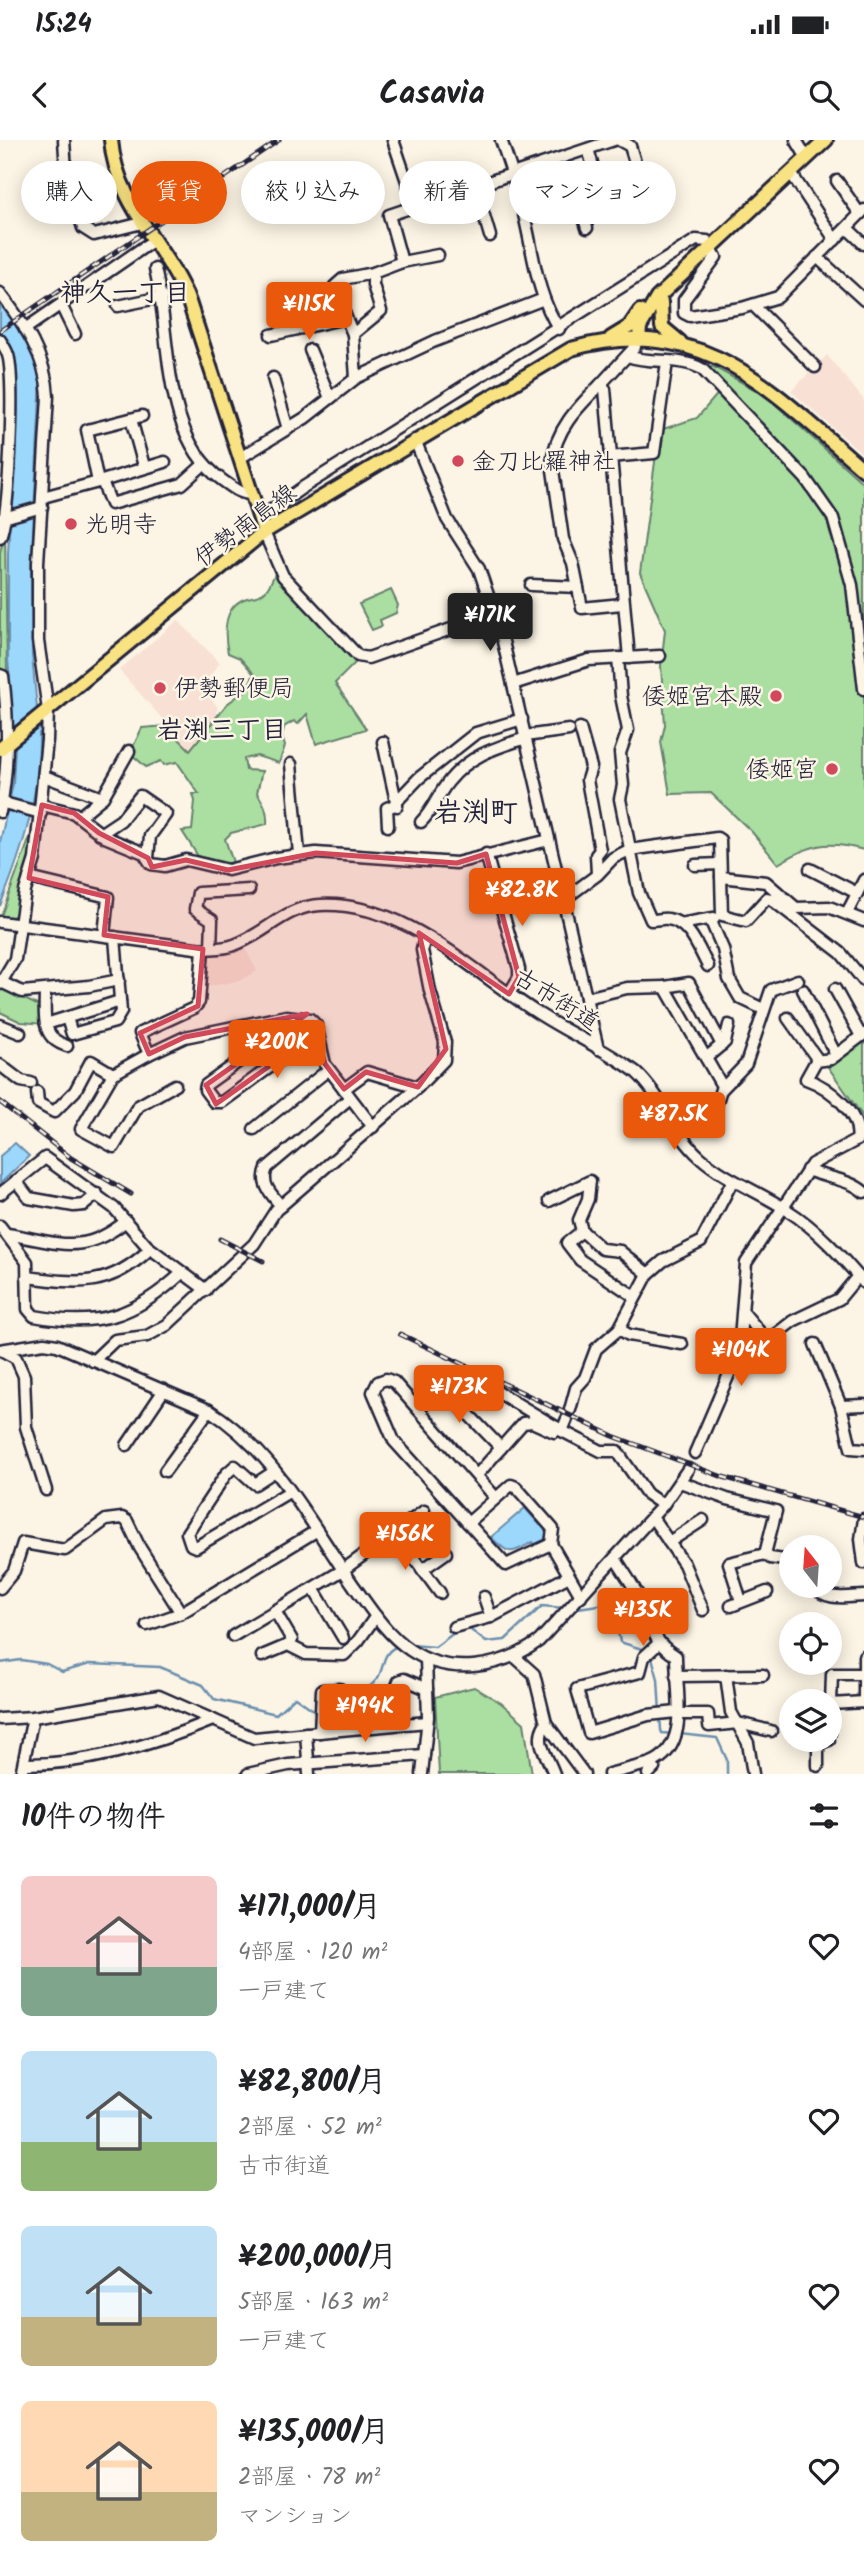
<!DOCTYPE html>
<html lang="ja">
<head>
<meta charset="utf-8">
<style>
  body { margin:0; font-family:Kalam,"Klee One",sans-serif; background:#f6f6f6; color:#202124; height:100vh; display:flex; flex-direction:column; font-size:26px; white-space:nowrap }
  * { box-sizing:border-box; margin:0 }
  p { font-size:23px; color:#757577 }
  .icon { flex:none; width:38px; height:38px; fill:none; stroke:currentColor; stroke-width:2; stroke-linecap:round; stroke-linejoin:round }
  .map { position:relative; height:1634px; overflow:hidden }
  .panel { display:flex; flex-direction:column; background:#fff; flex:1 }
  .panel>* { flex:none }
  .banner { position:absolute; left:21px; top:21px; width:822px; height:63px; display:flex; gap:14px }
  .needle { width:46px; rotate:343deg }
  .controls { position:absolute; left:779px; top:1395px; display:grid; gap:14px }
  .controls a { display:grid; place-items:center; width:63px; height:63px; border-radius:50%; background:#fff; box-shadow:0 4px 18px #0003; font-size:35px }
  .price { position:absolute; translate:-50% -60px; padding:0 16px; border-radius:7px; background:#ea580c; color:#fff; font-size:23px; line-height:46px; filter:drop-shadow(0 2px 4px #0008) }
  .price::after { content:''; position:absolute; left:50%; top:42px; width:21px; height:16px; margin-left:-10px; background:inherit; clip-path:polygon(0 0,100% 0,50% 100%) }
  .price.selected { background:#222; color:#fff }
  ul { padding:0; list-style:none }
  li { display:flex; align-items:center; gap:21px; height:175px; padding:0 21px }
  li span { display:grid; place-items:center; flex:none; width:196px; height:140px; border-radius:10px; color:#555 }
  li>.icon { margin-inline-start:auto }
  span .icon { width:84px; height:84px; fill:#fffc; stroke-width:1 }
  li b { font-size:30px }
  h2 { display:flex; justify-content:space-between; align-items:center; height:84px; padding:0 21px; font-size:30px }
  .tag { padding:0 24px; border-radius:32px; background:#fff; box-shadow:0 4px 18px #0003; font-size:24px; line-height:63px }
  .tag.selected { background:#ea580c; color:#fff }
  .status { display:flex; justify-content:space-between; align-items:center; height:49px; padding:0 35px; background:#fff; direction:ltr }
  .status svg { height:19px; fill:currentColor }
  header { display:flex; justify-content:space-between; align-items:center; height:91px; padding:0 21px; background:#fff; font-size:32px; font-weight:800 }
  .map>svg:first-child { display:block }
  .built { fill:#f8e1d4 }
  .green { fill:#aadfa1; stroke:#66806e; stroke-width:2 }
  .water { fill:#9bd8fc; stroke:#6b8faf; stroke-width:2 }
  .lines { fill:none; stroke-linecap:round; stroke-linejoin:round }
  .stream { stroke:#6b8faf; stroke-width:2.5 }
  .minor-casing { stroke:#22223b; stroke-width:15 }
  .major-casing { stroke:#22223b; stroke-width:18 }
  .minor { stroke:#fcf5e5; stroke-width:10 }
  .major { stroke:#f8e281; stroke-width:12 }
  .rail-casing { stroke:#22223b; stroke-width:5 }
  .rail { stroke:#fcf5e5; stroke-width:2.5; stroke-dasharray:8; stroke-linecap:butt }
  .marked { fill:#d1495b; fill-opacity:0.2; stroke:#d1495b; stroke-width:5; stroke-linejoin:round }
  .poi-dot { fill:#d1495b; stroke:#fcf5e5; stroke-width:2.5 }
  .labels { text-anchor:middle; stroke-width:5; stroke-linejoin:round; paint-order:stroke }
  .poi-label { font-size:24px; fill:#22223b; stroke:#fcf5e5; text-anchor:start }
  .street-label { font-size:24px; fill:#22223b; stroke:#fcf5e5 }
  .neighbourhood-label { font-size:26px; font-weight:bold; fill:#22223b; stroke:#fcf5e5 }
  .quarter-label { font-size:28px; font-weight:bold; fill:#22223b; stroke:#fcf5e5 }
</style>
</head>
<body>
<div class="status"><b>15:24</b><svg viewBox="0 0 49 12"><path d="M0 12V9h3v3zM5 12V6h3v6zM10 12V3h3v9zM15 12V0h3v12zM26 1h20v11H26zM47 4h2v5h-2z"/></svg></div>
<header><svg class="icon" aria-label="back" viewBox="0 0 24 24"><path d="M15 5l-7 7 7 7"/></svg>Casavia<svg class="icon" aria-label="search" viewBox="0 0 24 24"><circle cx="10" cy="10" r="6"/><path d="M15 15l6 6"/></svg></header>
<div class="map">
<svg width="864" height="1634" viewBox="0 0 864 1634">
  <rect width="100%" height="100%" fill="#fcf5e5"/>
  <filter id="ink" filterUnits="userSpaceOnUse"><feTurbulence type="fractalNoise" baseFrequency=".0143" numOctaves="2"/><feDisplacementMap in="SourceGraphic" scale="14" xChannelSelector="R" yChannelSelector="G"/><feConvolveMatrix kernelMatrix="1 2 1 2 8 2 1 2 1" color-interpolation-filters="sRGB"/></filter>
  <g filter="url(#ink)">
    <g class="built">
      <path d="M827 215 864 260V315L791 251Z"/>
      <path d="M178 480 220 523 200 548 217 566V577L190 610 119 530Z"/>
      <path d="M244 806 257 831 239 841 205 847 206 816Z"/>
    </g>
    <g class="green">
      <path d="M712 226 765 255 864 344V710C826 700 811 704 778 724L752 692 711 653 670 654 661 602 665 585 661 526 665 490 640 433 657 307 663 289 697 278 721 250 704 233Z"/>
      <path d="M5 394 7 533 0 528V412Z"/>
      <path d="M277 430 358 520 335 543 366 589 316 604 307 574 298 584 294 581 284 587 282 597 285 606 279 623 257 616 244 619 246 630 262 631 257 653C264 663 268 671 267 684L231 693 225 699 234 725 227 727 201 721 182 691 192 690 195 661 193 654H199L177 622 164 625 161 621 146 627 130 613 142 588 166 586 190 610 227 564 246 550 254 534 240 518 228 513C224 494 223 468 244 459 251 456 257 458 264 452 270 448 273 436 277 430Z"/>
      <path d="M391 450 398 465 396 473 380 480 382 486 372 490 359 464Z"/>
      <path d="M33 689 32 714 17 774 12 777 1 776Z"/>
      <path d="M0 847 39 866 44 884 21 882 0 872Z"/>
      <path d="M864 899V978L828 927Z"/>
      <path d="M474 1547 501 1563 524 1583 532 1634H439L435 1557Z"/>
    </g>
    <g class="water">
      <path d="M0 157 28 200 41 237 31 431 32 516 39 589 42 593H39C40 655 24 707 0 766V702L13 644 15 608 8 519V413L17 245 12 212 0 191Z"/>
      <path d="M15 1003 29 1016 0 1044V1016Z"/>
      <path d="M525 1368 540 1385 542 1383 549 1388 550 1399 536 1405 533 1402C510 1414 510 1416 491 1397Z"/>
    </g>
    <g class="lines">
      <g class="stream">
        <path d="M571 1469 612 1463 620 1502 645 1510"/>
        <path d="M467 1487 486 1502 505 1500 542 1466 564 1468"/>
        <path d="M411 1505 435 1507 458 1490"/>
        <path d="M651 1514 658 1539 661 1590 662 1593 673 1594"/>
        <path d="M0 1523 21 1520 47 1524 62 1532 90 1524 160 1527 203 1545 214 1559 276 1574 295 1557 319 1574"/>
        <path d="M325 1572C343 1565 365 1554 377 1539 385 1528 381 1513 396 1507"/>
        <path d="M679 1594 717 1598 727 1620V1634"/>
      </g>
      <g class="minor-casing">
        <g id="minor">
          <path d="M64 0 66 31 83 88 94 95 142 83"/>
          <path d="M393 0 415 65"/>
          <path d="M501 0C510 26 519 52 525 79 534 117 537 155 559 189"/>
          <path d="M796 0 807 18"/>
          <path d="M588 9 607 75 641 61 642 45 630 6 619 0"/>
          <path d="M791 33 835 100"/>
          <path d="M837 41 860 74"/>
          <path d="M475 45 490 96"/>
          <path d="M575 48 587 88"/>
          <path d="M520 62 598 43"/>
          <path d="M847 88 864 104"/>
          <path d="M817 117 864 160"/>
          <path d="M402 122 438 115"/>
          <path d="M155 129C172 196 160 295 222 340 232 347 239 354 251 354"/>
          <path d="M0 153C24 184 46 216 48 256L38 423V501L48 570 47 600 35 719 25 751 15 819 0 844"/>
          <path d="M61 165 75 194"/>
          <path d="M753 165 815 227"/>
          <path d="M118 166 162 157"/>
          <path d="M346 178 335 146 343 139 373 133"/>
          <path d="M25 189 154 100"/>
          <path d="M271 195 346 178 353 194"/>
          <path d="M0 200C4 206 8 212 9 219 14 248 10 373 0 397"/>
          <path d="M310 210 330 258"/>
          <path d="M628 216C651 225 679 216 702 229L805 338 833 378 852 445 864 549"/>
          <path d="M273 238 288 289"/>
          <path d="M356 238 353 194 381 171 373 145V133L402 122 389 75 614 0"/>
          <path d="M600 245C577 268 555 290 552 323L563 399 573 423 582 468 622 464"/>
          <path d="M131 279 144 326"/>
          <path d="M415 300 447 379 479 429 501 493 598 909"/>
          <path d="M610 317 654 313 667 222"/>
          <path d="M240 318 305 278 356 238 435 201 544 159"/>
          <path d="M102 341 165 322"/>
          <path d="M98 342 87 290 142 276"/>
          <path d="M43 357 102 341 111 364 182 344 203 325"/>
          <path d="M260 378 302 348 696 100 707 101 716 117 684 160V173L690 176 742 168 778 157 864 70"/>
          <path d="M0 379 42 367"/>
          <path d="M264 392 283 436 358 516 368 518 494 474"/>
          <path d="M531 445 578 447"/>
          <path d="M618 518 621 556 628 590 620 613 623 645 620 659 639 753 651 780C657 780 663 778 668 779 690 782 699 810 708 826"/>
          <path d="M629 518 605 249 600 245 635 207"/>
          <path d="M0 535 3 536C9 583 9 626 0 672"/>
          <path d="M513 544 589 520 660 516"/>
          <path d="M580 588 591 627 587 640 600 710 596 715 597 734"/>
          <path d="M525 596 569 590"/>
          <path d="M383 602 397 666"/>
          <path d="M291 624 299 714"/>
          <path d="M44 636 102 658"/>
          <path d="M0 662 41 673"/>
          <path d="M396 662 419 638 476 593 522 579"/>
          <path d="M42 665 74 673 105 697 144 713 151 724 165 726 186 720 228 730 276 718 316 713 456 723 549 700"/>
          <path d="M80 676 103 657 129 611"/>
          <path d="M421 682C434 669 438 654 449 641 470 615 495 608 526 598"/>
          <path d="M388 686 387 668 397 664"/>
          <path d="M100 694 121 680 140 656 166 674 150 696 148 718"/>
          <path d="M486 714 519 829V837L509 854"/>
          <path d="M695 725 720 724"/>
          <path d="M810 729 857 753"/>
          <path d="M721 737 722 775 746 781 767 758 771 759 841 813 864 841"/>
          <path d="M29 738 108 757 104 795"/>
          <path d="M563 760 597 735 613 718 629 710 717 698 720 700 721 737 766 742 796 768 829 767 864 781"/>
          <path d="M847 773 864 740"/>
          <path d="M710 779 723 809 729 839 740 858 763 869"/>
          <path d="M0 782 203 809C213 808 224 809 234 805 266 794 284 767 320 765 404 761 470 830 536 872 568 893 605 909 636 932 663 957 673 993 700 1017 726 1040 758 1051 787 1070 816 1088 842 1117 864 1143"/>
          <path d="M680 784 714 778"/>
          <path d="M211 808 212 780 195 769 198 753 249 750"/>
          <path d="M1 842 22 852 89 846 119 840"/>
          <path d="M665 847 689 843 722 905"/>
          <path d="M835 849 861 896"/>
          <path d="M803 850 836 915"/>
          <path d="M45 851C45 875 40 898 67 906"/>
          <path d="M586 858 627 848 665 847 722 946 716 965"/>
          <path d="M67 878 72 894 115 882 121 872 115 797"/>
          <path d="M300 878 206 945 205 950 214 962H222L317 893"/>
          <path d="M788 878 818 920"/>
          <path d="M46 884 120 861"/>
          <path d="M0 885 20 893"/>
          <path d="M149 914 140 893 194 868 199 862 203 809"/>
          <path d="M706 918 725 902 729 885"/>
          <path d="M0 925 21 941 31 943"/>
          <path d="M175 945 138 966 114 1007 81 989 113 934 149 914 185 897 286 876 310 879 316 885 325 924 373 987"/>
          <path d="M344 949 367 932 418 947"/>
          <path d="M721 950 746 924 771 850 798 840"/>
          <path d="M37 952 38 963 54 972 75 951 91 921 113 934"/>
          <path d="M254 989 328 930"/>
          <path d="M807 1030C826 1038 849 1039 864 1052"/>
          <path d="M16 1041 29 1058 74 1066 84 1065 97 1054"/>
          <path d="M0 1054 45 1018 114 1068 147 1106 206 1150"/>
          <path d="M549 1061 590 1041 588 1059 579 1080 582 1091 567 1103 580 1120 634 1156"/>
          <path d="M281 1066C271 1054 260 1044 267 1028L350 958"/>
          <path d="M0 1086 27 1122 28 1169 34 1176C98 1188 134 1177 182 1133"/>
          <path d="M582 1091 602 1109 620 1111 648 1134"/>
          <path d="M7 1094C58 1102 82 1117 126 1081"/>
          <path d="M27 1137C80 1144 109 1148 150 1109"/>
          <path d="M743 1172 767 1201 793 1181 839 1159 858 1136"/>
          <path d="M619 1189 629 1195 682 1204"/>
          <path d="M815 1204 841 1266 851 1308 864 1309"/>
          <path d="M0 1210 44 1203 57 1205 209 1270C274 1311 311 1384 354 1446 370 1468 386 1494 410 1510 450 1537 502 1528 539 1501L663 1365 688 1329"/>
          <path d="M3 1211 16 1218 24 1236 26 1287 46 1350"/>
          <path d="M93 1221 115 1200 147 1196 167 1185 254 1104 276 1070 418 947 444 920 445 902 430 851 422 810 425 796"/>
          <path d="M476 1239 556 1287"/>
          <path d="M841 1266 864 1265"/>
          <path d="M418 1269 443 1248 501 1308"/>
          <path d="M570 1270 576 1248 585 1238 596 1209 619 1189 648 1134 663 1121 701 1102 733 1040"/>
          <path d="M567 1279 562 1291 601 1311H617L647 1354 663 1365"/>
          <path d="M127 1305 164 1250"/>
          <path d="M695 1313 739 1211 746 1123 812 1024 857 1000C862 974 829 947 806 939L816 921 831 919 864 894"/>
          <path d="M165 1331 209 1270"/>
          <path d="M275 1331 255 1344 235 1326 226 1334 187 1393 191 1405 196 1407 289 1352"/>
          <path d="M477 1335 523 1283 532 1282 554 1292 556 1287 562 1291"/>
          <path d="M680 1342 727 1359 776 1371 765 1414 729 1423 741 1461"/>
          <path d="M496 1358 394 1242 386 1239 378 1242 373 1252 394 1301 506 1425 551 1404"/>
          <path d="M652 1377 684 1424 703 1470"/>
          <path d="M864 1379 861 1399 864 1423"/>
          <path d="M468 1383 511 1345 516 1347 553 1389 551 1404 581 1456"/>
          <path d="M396 1393 440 1453"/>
          <path d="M669 1402 703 1380"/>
          <path d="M765 1414 770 1418 791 1421"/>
          <path d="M615 1418C623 1431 632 1443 639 1457 650 1481 651 1502 676 1516 676 1551 691 1607 651 1623L654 1628 648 1634"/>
          <path d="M422 1430 446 1413"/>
          <path d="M812 1446C828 1461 843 1457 864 1456"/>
          <path d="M0 1448 14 1431 23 1403 65 1410 106 1380 122 1378 127 1381 140 1408 181 1473 147 1485"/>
          <path d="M313 1448 343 1498"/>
          <path d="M484 1457 491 1477"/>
          <path d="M731 1466 767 1452"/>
          <path d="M275 1471 292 1500"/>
          <path d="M181 1473 316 1391"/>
          <path d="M454 1487 491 1477 569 1436"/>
          <path d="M233 1496 343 1430 424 1371"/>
          <path d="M658 1504 644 1517 640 1532 577 1549 589 1593 648 1575 677 1572"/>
          <path d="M262 1516 288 1505 306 1514 344 1515 358 1501 376 1476"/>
          <path d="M864 1516V1563"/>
          <path d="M515 1517 534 1534 546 1583C533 1601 548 1616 554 1634"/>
          <path d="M726 1535 731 1572 748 1603 753 1634"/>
          <path d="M676 1536 763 1535"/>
          <path d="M394 1554 399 1541 404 1539 427 1549"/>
          <path d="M831 1564 864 1562"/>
          <path d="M677 1574H708L709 1586 738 1583 771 1591"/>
          <path d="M0 1579 33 1577 159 1556 254 1598 427 1582"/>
          <path d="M546 1583 584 1634"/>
          <path d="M320 1592 322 1550 340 1549"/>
          <path d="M306 1593 309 1634"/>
          <path d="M830 1593 832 1534H863"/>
          <path d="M24 1624C87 1625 155 1604 213 1580"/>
          <path d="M818 1626V1604L829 1600"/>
          <path d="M21 1634 33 1577"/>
          <path d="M248 1634 288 1625 424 1615"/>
          <path d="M422 1634 428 1577 426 1519"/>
          <path d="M609 1634 651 1623"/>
        </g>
      </g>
      <g class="major-casing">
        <g id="major">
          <path d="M111 0C116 64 166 105 189 162L264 392"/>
          <path d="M661 162 662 187 680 202"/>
          <path d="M611 198 629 187 640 171"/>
          <path d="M639 200 640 187 657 158 826 0"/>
          <path d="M0 609 264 392 571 209C705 172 772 251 864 330"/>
        </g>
      </g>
      <use href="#minor" class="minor"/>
      <use href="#major" class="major"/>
      <g class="rail-casing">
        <g id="rail">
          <path d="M0 191 279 0"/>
          <path d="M0 962 71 1018 131 1054"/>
          <path d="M220 1099 263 1121"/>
          <path d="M400 1194 613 1296 723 1337 864 1377"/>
        </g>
      </g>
      <use href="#rail" class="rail"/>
    </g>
  </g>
  <path class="marked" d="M42 665 74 673 99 693 148 718 152 727 186 720 228 730 316 713 457 723 486 714 519 837 509 854 419 793 446 909 418 947 366 932 344 949 325 924 316 893 216 964 206 945 307 874 185 897 149 914 140 893 198 866 203 809 104 795 108 757 29 738Z"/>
  <g class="poi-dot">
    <circle cx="458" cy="321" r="7"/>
    <circle cx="71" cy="384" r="7"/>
    <circle cx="160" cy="548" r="7"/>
    <circle cx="776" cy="556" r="7"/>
    <circle cx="832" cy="629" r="7"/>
  </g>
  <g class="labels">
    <g class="poi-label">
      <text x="472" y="329">金刀比羅神社</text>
      <text x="85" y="392">光明寺</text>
      <text x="174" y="556">伊勢郵便局</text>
      <text x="762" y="564" text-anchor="end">倭姬宮本殿</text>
      <text x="818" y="637" text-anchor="end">倭姬宮</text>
    </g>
    <g class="street-label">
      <text transform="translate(245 385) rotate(-37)" y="8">伊勢南島線</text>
      <text transform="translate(557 859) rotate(32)" y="8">古市街道</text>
    </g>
    <g class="neighbourhood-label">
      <text x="125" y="161">神久一丁目</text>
      <text x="222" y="598">岩渕三丁目</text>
    </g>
    <g class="quarter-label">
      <text x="476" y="681">岩渕町</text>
    </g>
  </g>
</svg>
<div class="controls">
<a><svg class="needle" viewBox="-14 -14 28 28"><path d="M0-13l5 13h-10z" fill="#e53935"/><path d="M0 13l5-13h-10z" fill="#757577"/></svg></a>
<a><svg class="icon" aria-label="locate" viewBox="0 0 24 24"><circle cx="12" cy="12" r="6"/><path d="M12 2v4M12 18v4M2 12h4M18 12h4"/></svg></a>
<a><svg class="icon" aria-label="layers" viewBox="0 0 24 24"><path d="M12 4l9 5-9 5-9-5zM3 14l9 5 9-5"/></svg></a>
</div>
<b class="price" style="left:309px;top:202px">¥115K</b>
<b class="price selected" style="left:490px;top:513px">¥171K</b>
<b class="price" style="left:522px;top:788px">¥82.8K</b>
<b class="price" style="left:277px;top:940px">¥200K</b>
<b class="price" style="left:674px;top:1012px">¥87.5K</b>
<b class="price" style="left:741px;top:1248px">¥104K</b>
<b class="price" style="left:459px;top:1285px">¥173K</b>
<b class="price" style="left:405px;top:1432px">¥156K</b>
<b class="price" style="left:643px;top:1508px">¥135K</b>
<b class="price" style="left:365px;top:1604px">¥194K</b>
<div class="banner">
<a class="tag">購入</a>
<a class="tag selected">賃貸</a>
<a class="tag">絞り込み</a>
<a class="tag">新着</a>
<a class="tag">マンション</a>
</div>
</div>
<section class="panel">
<h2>10件の物件<svg class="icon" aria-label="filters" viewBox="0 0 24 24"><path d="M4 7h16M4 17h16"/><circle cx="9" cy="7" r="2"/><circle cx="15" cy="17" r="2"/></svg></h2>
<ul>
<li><span style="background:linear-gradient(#f6c9c9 65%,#7fa58c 0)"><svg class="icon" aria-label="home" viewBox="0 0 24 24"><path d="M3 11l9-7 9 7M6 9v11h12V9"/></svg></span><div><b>¥171,000/月</b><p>4部屋 · 120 m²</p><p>一戸建て</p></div><svg class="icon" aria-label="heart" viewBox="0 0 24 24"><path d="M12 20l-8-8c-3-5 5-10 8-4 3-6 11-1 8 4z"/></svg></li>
<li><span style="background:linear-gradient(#bfe0f5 65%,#8fb573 0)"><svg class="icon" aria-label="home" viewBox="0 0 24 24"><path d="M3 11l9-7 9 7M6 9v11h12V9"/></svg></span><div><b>¥82,800/月</b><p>2部屋 · 52 m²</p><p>古市街道</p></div><svg class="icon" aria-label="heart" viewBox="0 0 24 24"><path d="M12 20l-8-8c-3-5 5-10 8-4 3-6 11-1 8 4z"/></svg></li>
<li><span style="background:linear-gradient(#bfe0f5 65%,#c2b280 0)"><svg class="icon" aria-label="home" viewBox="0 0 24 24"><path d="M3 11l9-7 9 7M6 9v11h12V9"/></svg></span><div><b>¥200,000/月</b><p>5部屋 · 163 m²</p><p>一戸建て</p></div><svg class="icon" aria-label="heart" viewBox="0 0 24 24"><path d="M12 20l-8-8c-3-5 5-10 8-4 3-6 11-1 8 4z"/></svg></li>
<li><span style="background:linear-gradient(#ffd9b3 65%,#c2b280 0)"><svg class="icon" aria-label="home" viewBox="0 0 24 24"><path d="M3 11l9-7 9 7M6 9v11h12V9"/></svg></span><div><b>¥135,000/月</b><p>2部屋 · 78 m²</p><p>マンション</p></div><svg class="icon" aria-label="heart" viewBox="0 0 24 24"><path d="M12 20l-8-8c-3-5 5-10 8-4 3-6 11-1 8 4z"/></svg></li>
</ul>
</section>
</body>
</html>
